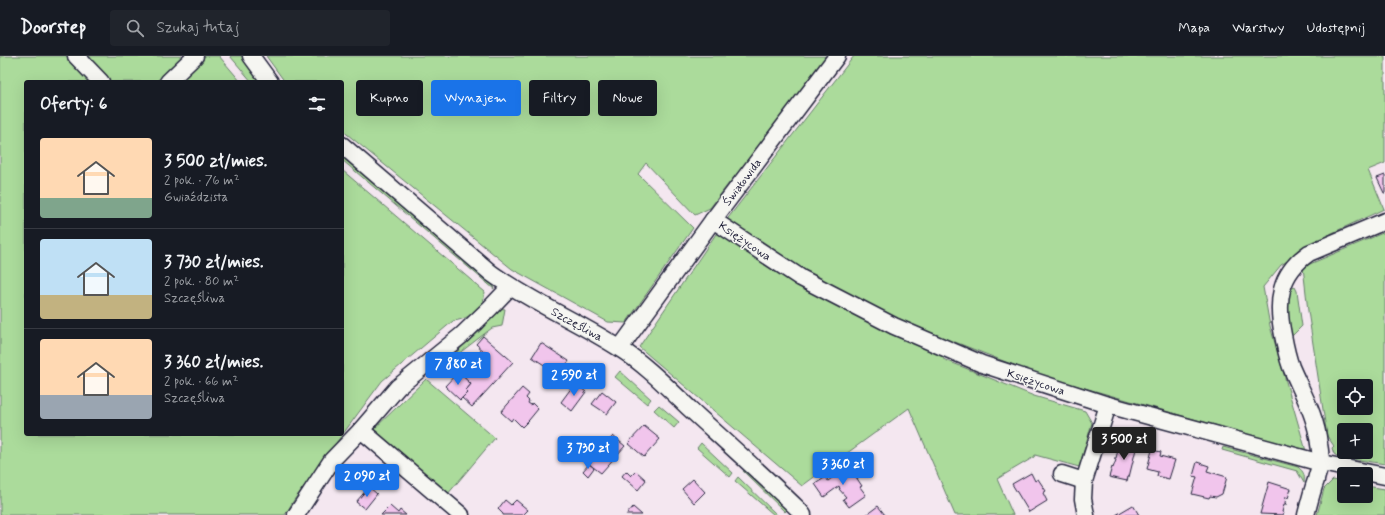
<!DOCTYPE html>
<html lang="pl">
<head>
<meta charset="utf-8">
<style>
  body { margin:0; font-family:Mynerve,sans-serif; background:#20242c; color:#f1f3f6; height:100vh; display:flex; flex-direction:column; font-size:15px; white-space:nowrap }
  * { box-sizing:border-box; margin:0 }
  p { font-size:13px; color:#9ea1a6 }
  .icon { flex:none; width:22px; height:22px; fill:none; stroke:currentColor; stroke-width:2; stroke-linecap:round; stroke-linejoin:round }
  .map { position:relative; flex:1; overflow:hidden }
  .sheet { position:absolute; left:24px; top:24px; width:320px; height:356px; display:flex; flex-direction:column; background:#171b24; border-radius:4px; box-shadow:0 4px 16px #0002 }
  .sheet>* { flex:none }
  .hud { position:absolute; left:356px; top:24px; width:380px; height:36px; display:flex; gap:8px }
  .tools { position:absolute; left:1337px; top:323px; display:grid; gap:8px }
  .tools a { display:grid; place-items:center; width:36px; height:36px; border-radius:4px; background:#171b24; box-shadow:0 4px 16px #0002; font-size:20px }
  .price { position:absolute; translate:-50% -34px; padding:0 9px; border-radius:4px; background:#1a73e8; color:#fff; font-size:13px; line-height:26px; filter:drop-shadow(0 1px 2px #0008) }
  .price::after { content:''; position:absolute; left:50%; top:24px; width:12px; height:9px; margin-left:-6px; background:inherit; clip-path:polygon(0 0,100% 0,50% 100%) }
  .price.selected { background:#222; color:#fff }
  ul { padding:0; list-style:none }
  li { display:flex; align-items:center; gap:12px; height:100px; padding:0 16px }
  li+li { border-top:1px solid #363941 }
  li span { display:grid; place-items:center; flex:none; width:112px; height:80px; border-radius:4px; color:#555 }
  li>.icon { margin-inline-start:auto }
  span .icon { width:48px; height:48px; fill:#fffc; stroke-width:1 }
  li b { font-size:17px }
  h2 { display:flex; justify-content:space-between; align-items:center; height:48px; padding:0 16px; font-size:17px }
  .chip { padding:0 14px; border-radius:4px; background:#171b24; box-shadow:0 4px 16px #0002; font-size:14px; line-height:36px }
  .chip.selected { background:#1a73e8; color:#fff }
  header { display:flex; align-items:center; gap:24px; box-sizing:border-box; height:56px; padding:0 20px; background:#171b24; border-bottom:1px solid #363941 }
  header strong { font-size:19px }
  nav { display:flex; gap:22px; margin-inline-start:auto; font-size:14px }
  .search { width:280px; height:36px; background:#20242c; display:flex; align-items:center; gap:10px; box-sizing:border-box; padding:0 14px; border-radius:4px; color:#9ea1a6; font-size:15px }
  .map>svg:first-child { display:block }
  .green { fill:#abdb9b; stroke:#667e6b; fill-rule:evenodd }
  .building { fill:#f1c5ec; stroke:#22223b }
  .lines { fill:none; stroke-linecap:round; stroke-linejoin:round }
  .street-casing { stroke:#22223b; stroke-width:19 }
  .street { stroke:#f6f6f2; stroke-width:16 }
  .labels { text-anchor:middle; stroke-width:3; stroke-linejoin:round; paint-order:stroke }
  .street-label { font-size:12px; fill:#22223b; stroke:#f6f6f2 }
</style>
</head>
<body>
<header>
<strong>Doorstep</strong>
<div class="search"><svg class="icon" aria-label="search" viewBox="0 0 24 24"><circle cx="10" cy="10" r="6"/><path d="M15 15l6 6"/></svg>Szukaj tutaj</div>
<nav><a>Mapa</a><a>Warstwy</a><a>Udostępnij</a></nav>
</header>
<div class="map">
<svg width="1385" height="459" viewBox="0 0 1385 459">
  <rect width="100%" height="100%" fill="#f4e7f0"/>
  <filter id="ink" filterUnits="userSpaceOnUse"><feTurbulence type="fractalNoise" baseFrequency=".025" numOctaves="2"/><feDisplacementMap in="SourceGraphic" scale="8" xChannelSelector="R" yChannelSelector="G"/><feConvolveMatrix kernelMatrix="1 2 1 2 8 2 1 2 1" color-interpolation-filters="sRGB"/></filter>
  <g filter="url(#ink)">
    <g class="green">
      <path d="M0 0H67L90 26H26V378H342V114L485 236C484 240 484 246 481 249 475 258 464 264 453 265L382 325 294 444 285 459H0Z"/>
      <path d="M84 0H189L161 26H109Z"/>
      <path d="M203 0H219L241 26H176Z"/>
      <path d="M230 0H243L263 26H252Z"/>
      <path d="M266 0H827L748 106 729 127 710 152 695 159 646 107 638 118 693 172 626 267 608 266 512 213 342 74V26H285Z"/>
      <path d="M854 0H1385V107L1368 114 1384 153 1332 177 1281 209 1263 231 1270 270 1306 395 1039 319 955 286 943 303 1034 340 1085 355 1092 367 1079 411 1035 399 1034 401 997 423 1013 459H955L909 352 802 430 639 291 718 175Z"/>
      <path d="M342 97 491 223 494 233 342 104Z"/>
      <path d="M1385 176V408L1339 401 1334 398 1332 392 1334 390 1327 380 1308 255 1303 211ZM1344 330H1366V352H1344ZM1344 374H1366V396H1344Z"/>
      <path d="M1295 231 1297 235 1302 270 1292 280 1286 266 1287 234Z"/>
      <path d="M497 252 505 253 502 270 492 272 449 305V303L482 273Z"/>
      <path d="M620 315 651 343 647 348 615 321Z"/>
      <path d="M426 323 495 382 447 439 372 375Z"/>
      <path d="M659 349 679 366 674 372 654 354Z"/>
      <path d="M701 387 733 417 730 421 697 392Z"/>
      <path d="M1223 391 1298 411C1304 416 1305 419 1304 427L1297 415 1222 394Z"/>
      <path d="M747 413 787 454 785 456 743 415Z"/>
      <path d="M738 421 777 459H774L735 425Z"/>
      <path d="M1333 424 1344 426V440H1366V430L1385 433V459H1317L1324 433Z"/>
    </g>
    <g class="building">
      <path d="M1385 119V137H1384L1377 122Z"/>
      <path d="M483 280 513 306 472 351 462 342 468 336 466 334 471 328 464 322 486 297 476 288Z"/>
      <path d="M541 287 569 305 564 312 559 309 555 316 532 301Z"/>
      <path d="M482 293 486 297 475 310 471 306Z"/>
      <path d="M458 316 471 328 466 334 468 336 460 344 445 330Z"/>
      <path d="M575 327 586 336 572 355 561 346Z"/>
      <path d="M522 332 529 338 526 342 529 345 528 347 531 349 532 347 538 353 529 364 522 371 513 362 511 365 501 356Z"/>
      <path d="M602 335 616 346 607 358 592 348Z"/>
      <path d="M644 370 660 383 644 401 628 387Z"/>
      <path d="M613 380 625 390 601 417 589 408Z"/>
      <path d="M1119 384 1137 389 1129 421H1128L1127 425 1109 421 1112 411 1113 412 1116 404 1114 403V402H1116L1118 394H1116Z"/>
      <path d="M1152 394 1161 396 1160 400 1175 404 1169 423 1157 420 1158 416 1147 413Z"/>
      <path d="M1197 406 1209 410 1207 415 1227 421 1222 438 1216 441 1210 440 1209 442 1192 438 1197 421 1193 420Z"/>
      <path d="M589 408 594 412 588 420 583 415Z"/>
      <path d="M851 409 857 417 854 418 862 430 860 431 866 439 849 451 843 443 846 441 839 433H840L839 430 824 441 815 428 826 421 828 425 836 419 835 417 843 411 845 413Z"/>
      <path d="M626 415 631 420 636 415 646 424 638 434 622 420Z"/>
      <path d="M1031 417 1035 425 1038 423 1046 435 1043 437 1047 445 1029 456 1012 428Z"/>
      <path d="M693 423 705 436 694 447 682 433Z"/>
      <path d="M1269 426 1291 433 1288 442 1286 441 1285 447 1286 448V449H1284L1282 456 1284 457 1283 459 1260 458Z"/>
      <path d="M369 431 377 438 365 453 356 446Z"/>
      <path d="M505 444 511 449 516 444 528 454 523 459H503V458L498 453Z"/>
      <path d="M1133 449 1139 459H1116Z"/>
      <path d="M390 450 398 457 400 454 406 459H381Z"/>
      <path d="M878 450 885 459H866Z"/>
      <path d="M633 451 642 459H626Z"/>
    </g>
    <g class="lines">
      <g class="street-casing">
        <g id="street">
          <path d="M76 0 101 26"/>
          <path d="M251 0 270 26"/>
          <path d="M168 26 195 0"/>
          <path d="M342 89 491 217C531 246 577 265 619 292 645 308 668 332 690 353 726 386 762 418 797 452L803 459"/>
          <path d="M713 164 801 222 894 270 982 308 1108 349 1321 407 1385 420"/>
          <path d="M620 292 713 164 837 0"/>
          <path d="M361 374 461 459"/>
          <path d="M1062 418 1084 425"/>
          <path d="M296 459 332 404 361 374 398 331 462 279 490 252 510 231"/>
          <path d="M1086 459 1083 443 1084 425 1108 349"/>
          <path d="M1306 459C1309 447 1312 435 1316 424 1317 418 1320 412 1321 406 1321 400 1320 394 1319 388 1316 359 1302 337 1291 311 1287 300 1285 290 1283 279 1276 245 1279 218 1309 197L1385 165"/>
        </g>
      </g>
      <use href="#street" class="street"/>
    </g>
  </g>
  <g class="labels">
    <g class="street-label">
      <text transform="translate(742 126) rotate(-53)" y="4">Światowida</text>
      <text transform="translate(745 185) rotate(34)" y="4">Księżycowa</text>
      <text transform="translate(577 268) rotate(29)" y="4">Szczęśliwa</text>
      <text transform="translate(1036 326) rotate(18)" y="4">Księżycowa</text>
    </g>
  </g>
</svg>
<div class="tools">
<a><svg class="icon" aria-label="locate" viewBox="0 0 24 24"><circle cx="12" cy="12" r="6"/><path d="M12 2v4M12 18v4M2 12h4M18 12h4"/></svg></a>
<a>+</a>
<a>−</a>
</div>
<b class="price" style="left:458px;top:330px">7 880 zł</b>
<b class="price" style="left:574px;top:341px">2 590 zł</b>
<b class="price selected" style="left:1124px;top:405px">3 500 zł</b>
<b class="price" style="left:588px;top:414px">3 730 zł</b>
<b class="price" style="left:843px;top:430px">3 360 zł</b>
<b class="price" style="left:367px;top:442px">2 090 zł</b>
<div class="hud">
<a class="chip">Kupno</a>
<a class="chip selected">Wynajem</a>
<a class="chip">Filtry</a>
<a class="chip">Nowe</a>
</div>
<section class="sheet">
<h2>Oferty: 6<svg class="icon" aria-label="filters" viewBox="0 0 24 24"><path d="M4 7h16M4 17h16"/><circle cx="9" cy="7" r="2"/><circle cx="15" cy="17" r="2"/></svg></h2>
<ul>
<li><span style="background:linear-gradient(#ffd9b3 75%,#7fa58c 0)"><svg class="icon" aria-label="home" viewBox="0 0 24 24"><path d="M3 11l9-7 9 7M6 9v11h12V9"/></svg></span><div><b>3 500 zł/mies.</b><p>2 pok. · 76 m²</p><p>Gwiaździsta</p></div></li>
<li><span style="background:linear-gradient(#bfe0f5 70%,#c2b280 0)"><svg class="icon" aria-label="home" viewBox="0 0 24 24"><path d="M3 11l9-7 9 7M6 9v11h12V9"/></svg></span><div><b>3 730 zł/mies.</b><p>2 pok. · 80 m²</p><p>Szczęśliwa</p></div></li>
<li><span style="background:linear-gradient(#ffd9b3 70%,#9aa5b1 0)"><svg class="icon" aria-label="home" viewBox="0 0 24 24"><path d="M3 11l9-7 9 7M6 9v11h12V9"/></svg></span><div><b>3 360 zł/mies.</b><p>2 pok. · 66 m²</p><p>Szczęśliwa</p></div></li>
</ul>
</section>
</div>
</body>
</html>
